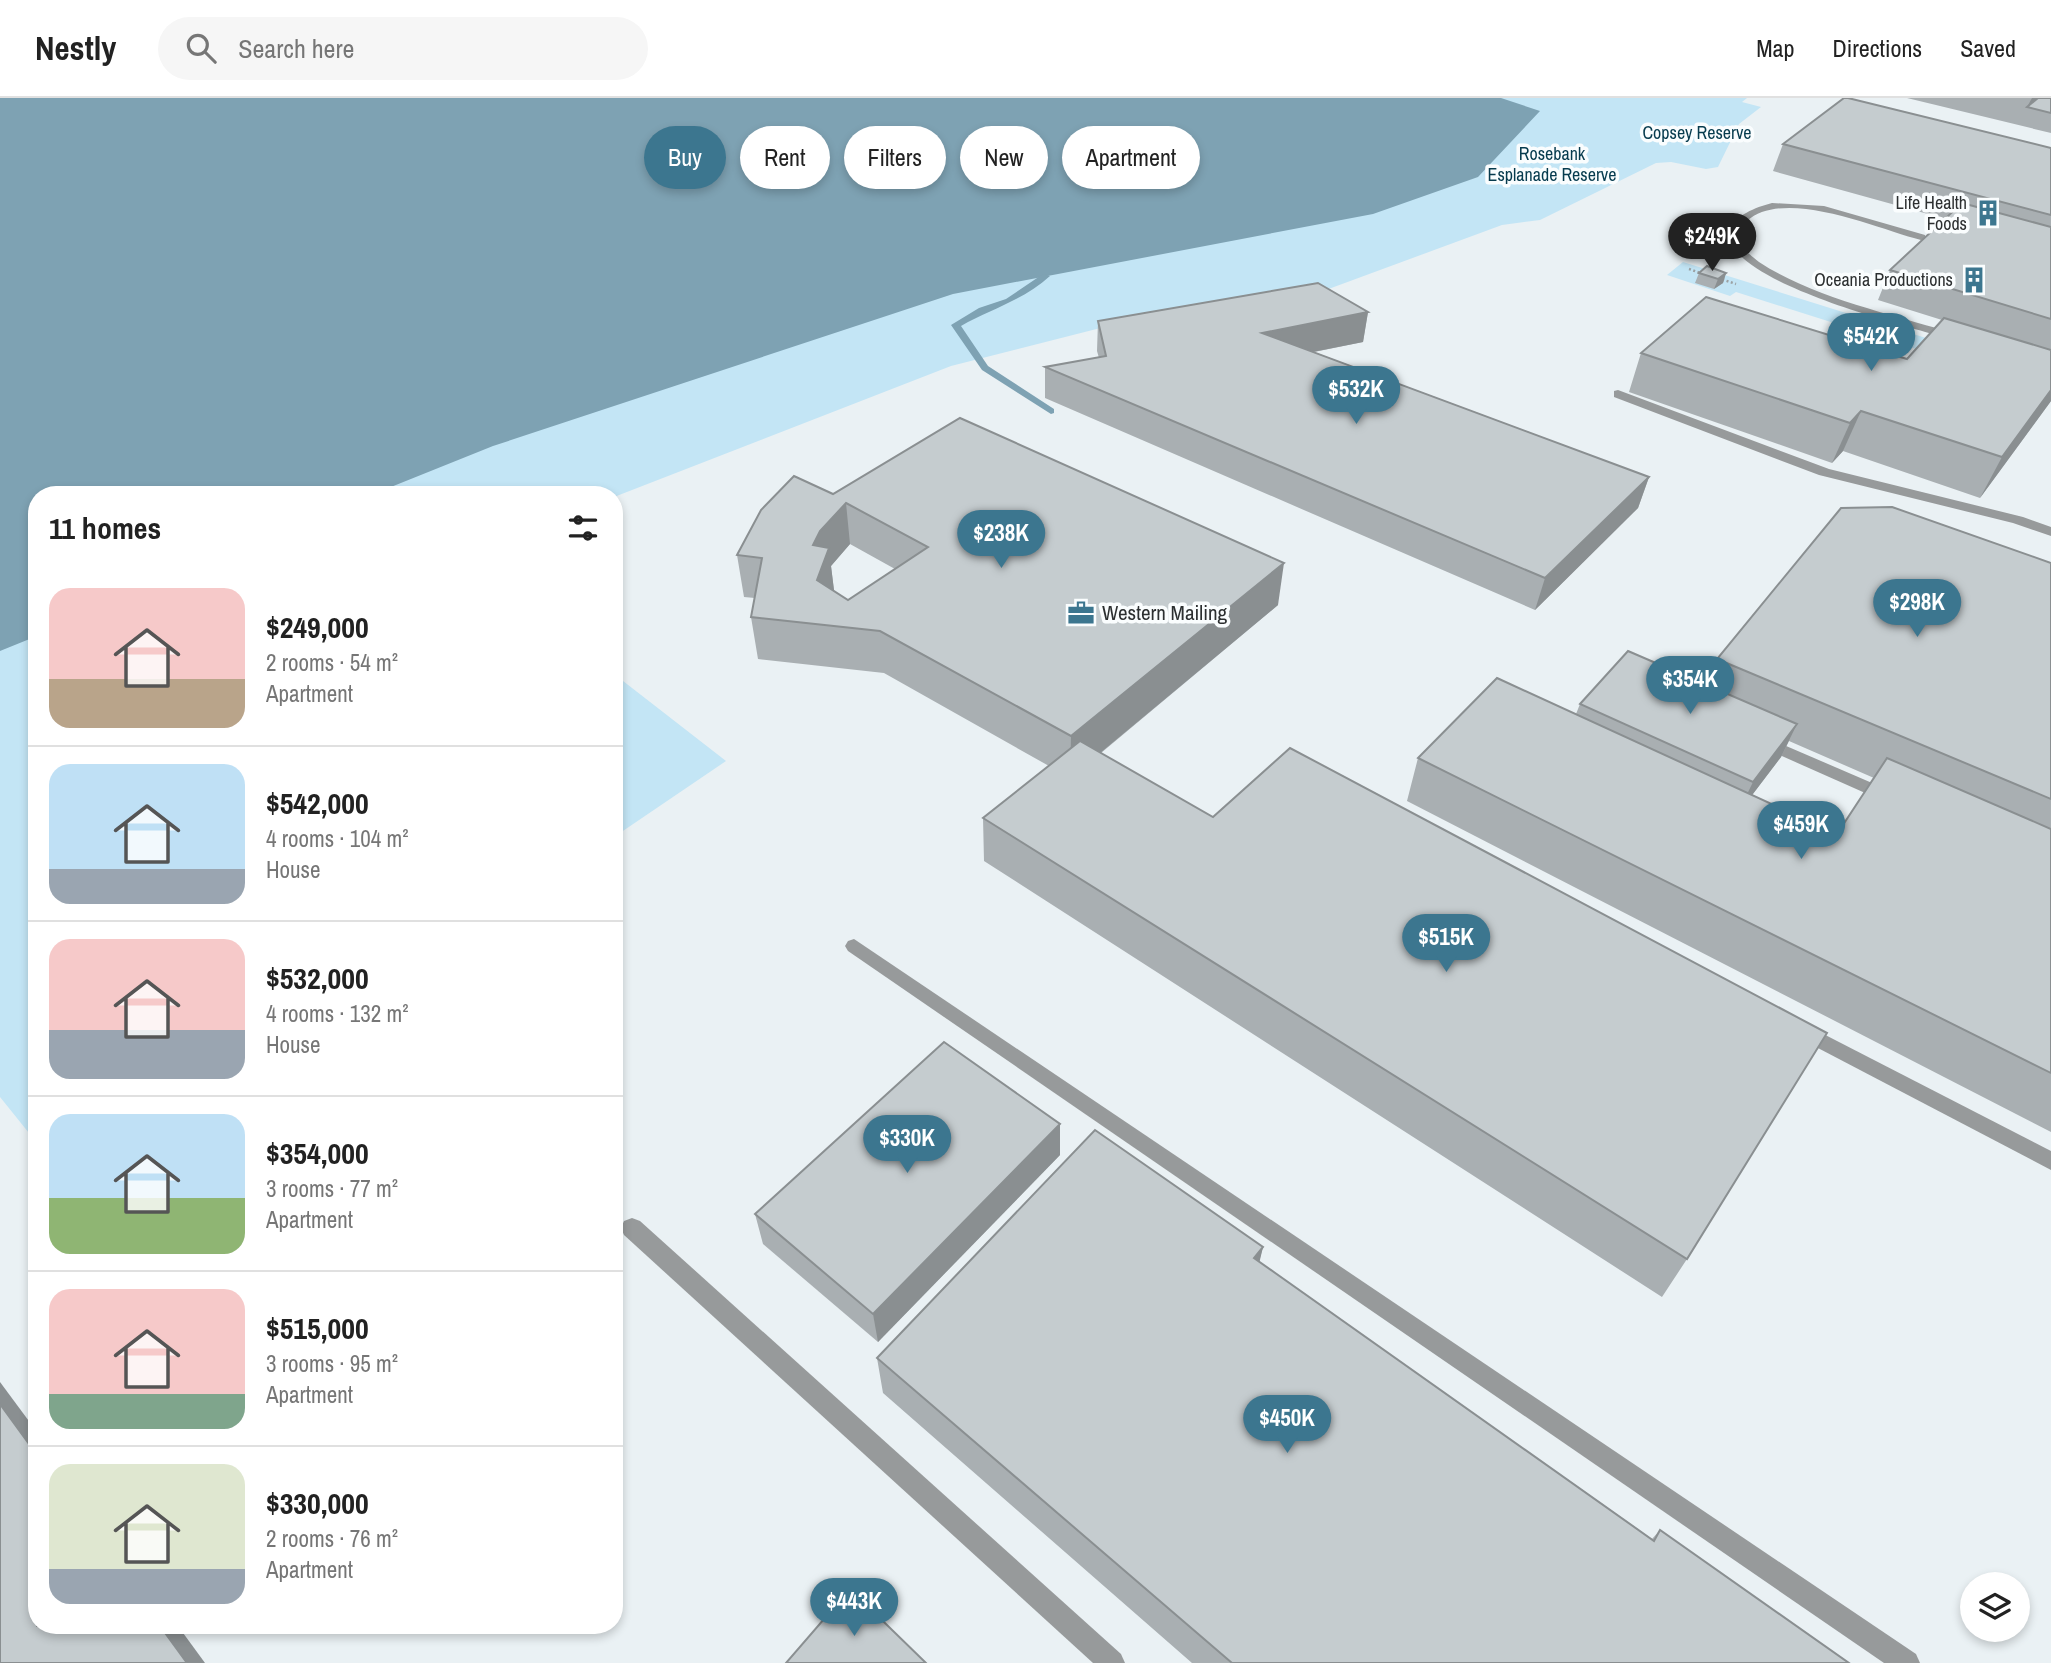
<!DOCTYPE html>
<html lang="en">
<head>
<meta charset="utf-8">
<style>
  body { margin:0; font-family:"Archivo Narrow",sans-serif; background:#f6f6f6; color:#222; height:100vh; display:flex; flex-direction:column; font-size:26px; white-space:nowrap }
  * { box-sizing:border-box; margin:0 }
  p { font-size:23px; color:#767676 }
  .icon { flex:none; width:38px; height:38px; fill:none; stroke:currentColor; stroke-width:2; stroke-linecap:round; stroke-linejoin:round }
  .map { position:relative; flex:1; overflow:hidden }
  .side { position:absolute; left:28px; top:388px; width:595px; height:1148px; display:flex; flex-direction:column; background:#fff; border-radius:28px; box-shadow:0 4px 10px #0003 }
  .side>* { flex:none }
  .top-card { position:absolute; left:644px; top:28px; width:665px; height:63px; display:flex; gap:14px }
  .controls { position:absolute; left:1960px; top:1474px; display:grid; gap:14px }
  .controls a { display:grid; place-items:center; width:70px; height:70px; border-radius:50%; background:#fff; box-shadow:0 4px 10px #0003; font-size:35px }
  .price { position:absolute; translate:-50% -60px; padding:0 16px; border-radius:24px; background:#3c768f; color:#fff; font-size:23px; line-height:46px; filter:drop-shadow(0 2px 4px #0008) }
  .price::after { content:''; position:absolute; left:50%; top:42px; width:21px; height:16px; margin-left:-10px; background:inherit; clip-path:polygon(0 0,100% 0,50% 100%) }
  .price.active { background:#222; color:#fff }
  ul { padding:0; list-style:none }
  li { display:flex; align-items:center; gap:21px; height:175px; padding:0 21px }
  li+li { border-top:2px solid #e0e0e0 }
  li span { display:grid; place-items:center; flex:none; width:196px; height:140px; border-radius:21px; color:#555 }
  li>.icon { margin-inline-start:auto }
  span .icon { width:84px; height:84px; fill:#fffc; stroke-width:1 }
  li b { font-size:30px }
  h2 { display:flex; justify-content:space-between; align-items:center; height:84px; padding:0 21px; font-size:30px }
  .chip { padding:0 24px; border-radius:32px; background:#fff; box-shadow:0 4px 10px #0003; font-size:24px; line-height:63px }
  .chip.active { background:#3c768f; color:#fff }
  header { display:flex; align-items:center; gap:42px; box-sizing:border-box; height:98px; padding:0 35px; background:#fff; border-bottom:2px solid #e0e0e0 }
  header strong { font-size:33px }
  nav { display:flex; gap:38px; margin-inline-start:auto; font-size:24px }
  .search { width:490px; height:63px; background:#f6f6f6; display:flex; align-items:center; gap:18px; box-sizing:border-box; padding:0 24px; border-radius:38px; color:#767676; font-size:26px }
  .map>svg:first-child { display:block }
  .green { fill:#c3e5f5 }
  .water { fill:#7ea2b3 }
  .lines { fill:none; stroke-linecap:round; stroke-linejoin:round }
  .stream { fill:#7ea2b3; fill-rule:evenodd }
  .path { stroke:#9ba1a3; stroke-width:2.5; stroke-dasharray:2 2.5; stroke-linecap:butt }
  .service { fill:#979a9b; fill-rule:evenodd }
  .wall { fill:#a9afb2; fill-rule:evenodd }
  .shaded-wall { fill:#8a8f91 }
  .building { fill:#c5cccf; stroke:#8a8f91; stroke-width:2; fill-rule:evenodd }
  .labels { text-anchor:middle; stroke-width:7; stroke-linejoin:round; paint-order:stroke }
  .far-park-label { font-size:18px; fill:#063b4e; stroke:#fafdfe }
  .far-poi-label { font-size:18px; fill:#2c2f30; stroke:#fafdfe; text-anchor:end }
  .poi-label { font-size:21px; fill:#2c2f30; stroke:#fafdfe; text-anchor:start }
</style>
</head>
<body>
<header>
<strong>Nestly</strong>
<div class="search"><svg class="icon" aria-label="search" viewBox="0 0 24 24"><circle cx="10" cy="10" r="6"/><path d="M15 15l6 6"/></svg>Search here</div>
<nav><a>Map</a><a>Directions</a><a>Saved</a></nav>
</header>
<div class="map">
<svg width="2051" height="1565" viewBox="0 0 2051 1565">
  <rect width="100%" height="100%" fill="#eaf1f4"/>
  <g class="green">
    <path d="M0 0H1747L1742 4 1761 9 1739 26 1718 69 1706 71 1671 64 1656 65 1540 122 1502 127 1315 196 1179 210 951 268 614 399 37 397V1045L0 999Z"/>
    <path d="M1683 164 2051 279V294L1736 194 1730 198 1667 177Z"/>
    <path d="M614 576 726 663 614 739Z"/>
  </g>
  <path class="water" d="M0 0H1501L1540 13 1478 79 1373 116 953 196 493 348 371 397H37V538L0 553Z"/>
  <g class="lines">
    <path class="stream" d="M1043 176 1050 178C1024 202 991 211 961 228L988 268 1054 311V315L1051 316 982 272 951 227 979 210 1006 201Z"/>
    <g class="path">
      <path d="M1689 171 1703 176"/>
      <path d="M1718 180 1736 186"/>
    </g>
    <g class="service">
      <path d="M1772 105 1824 108 1925 137V141L1921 142C1878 131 1785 89 1747 123 1742 128 1737 132 1738 141 1740 150 1752 158 1759 164 1815 201 1896 217 1959 237V241H1951C1910 229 1726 184 1728 134 1737 116 1754 110 1772 105Z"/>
      <path d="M1618 292 1829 371 2023 419 2051 429V438L2013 425 1819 377 1614 299V293Z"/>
      <path d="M1763 638 1893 694 1895 698 1893 702H1881L1757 647 1755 643Z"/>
      <path d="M854 841 1916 1556 1920 1565H1884L848 853 845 848 848 843Z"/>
      <path d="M1802 925 2051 1053V1072L1795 938 1792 933 1795 928Z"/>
      <path d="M632 1120 640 1123 1121 1556 1125 1565H1093L624 1137 621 1130 624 1123Z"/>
    </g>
  </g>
  <g class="wall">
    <path d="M1907 0H2051V35Z"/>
    <path d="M1783 46 2051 50V303L1980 400 1843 353 1832 365 1629 294 1641 255 1907 261 1942 222 1878 202 1890 172 1946 121 1773 73Z"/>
    <path d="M1699 175H1726L1723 185 1714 191 1695 185Z"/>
    <path d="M1368 214 1363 244 1314 254 1649 379 1638 410 1535 512 1045 300V269L1099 260 1097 253 1098 223Z"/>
    <path d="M833 396 1278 507 1101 655 1687 1161 1662 1199 984 763 983 720 1049 668 884 575 758 561 751 519 755 500 744 499 737 457ZM850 446 895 471 848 502 834 493 831 468Z"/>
    <path d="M2051 465V1034L1407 703 1418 660 1576 616 1580 606 1705 587 1717 561ZM1789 643 1874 680 1837 736 1752 697 1781 659Z"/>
    <path d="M1060 1026V1057L878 1244 763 1146 755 1116Z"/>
    <path d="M1263 1149 1259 1164 1652 1441 1660 1432 1849 1565H1192L883 1295 877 1260Z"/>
  </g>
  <g class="shaded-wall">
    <path d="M2032 0H2043L2027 9Z"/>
    <path d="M1726 175 1723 185 1714 191 1718 181Z"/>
    <path d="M1368 214 1363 244 1258 265 1262 235Z"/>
    <path d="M2051 292V303L1980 400 2002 359Z"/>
    <path d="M1861 313 1843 353 1832 365 1850 325Z"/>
    <path d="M1649 379 1638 410 1535 512 1545 480Z"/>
    <path d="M846 405 850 446 831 468 834 492 822 524 813 447 820 433Z"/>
    <path d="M1284 465 1278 507 1070 680 1071 638Z"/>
    <path d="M1797 626 1781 659 1737 717 1753 684Z"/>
    <path d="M1060 1026V1057L878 1244 873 1216Z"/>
    <path d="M1263 1149 1254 1187V1160Z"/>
    <path d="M0 1284 37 1334V1357L0 1306Z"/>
    <path d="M160 1528H178L205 1565H187Z"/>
  </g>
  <g class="building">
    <path d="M1844 0H1848L2051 50V117L1783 46Z"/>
    <path d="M2038 0H2051V15L2027 9Z"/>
    <path d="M1962 105 2051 129V221L1890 172Z"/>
    <path d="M1707 168 1726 175 1718 181 1699 175Z"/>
    <path d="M1318 185 1368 214 1262 235 1649 379 1545 480 1045 269 1106 258 1098 223Z"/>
    <path d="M1706 199 1907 261 1944 220 2051 252V292L2002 359 1861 313 1850 325 1641 255Z"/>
    <path d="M960 320 1284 465 1071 638 880 533 751 519 762 460 737 457 761 412 794 378 833 396ZM846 405 928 449 848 502 817 482 829 450 813 447 820 433Z"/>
    <path d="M1892 409 2051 465V701L1717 561 1841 410Z"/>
    <path d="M1628 553 1797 626 1753 684 1580 606Z"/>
    <path d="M1497 580 1837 736 1887 660 2051 731V975L1418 660Z"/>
    <path d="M1080 643 1213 719 1290 650 1827 935 1687 1161 983 720Z"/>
    <path d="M944 944 1060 1026 873 1216 755 1116Z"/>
    <path d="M1095 1032 1263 1149 1254 1160 1654 1443 1660 1432 1849 1565H1232L877 1260Z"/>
    <path d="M0 1306 37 1357V1528H160L187 1565H0Z"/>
    <path d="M850 1491 926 1565H786Z"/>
  </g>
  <defs>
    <g id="building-bare" transform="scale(2.1)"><path d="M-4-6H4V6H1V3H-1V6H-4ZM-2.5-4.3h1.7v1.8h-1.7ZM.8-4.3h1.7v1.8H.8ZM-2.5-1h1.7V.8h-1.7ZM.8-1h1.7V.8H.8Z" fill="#3c768f" stroke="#fafdfe" stroke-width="2.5" paint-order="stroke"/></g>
    <g id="office-bare" transform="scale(2.1)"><path d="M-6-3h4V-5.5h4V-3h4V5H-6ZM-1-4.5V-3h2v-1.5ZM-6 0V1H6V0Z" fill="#3c768f" stroke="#fafdfe" stroke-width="2.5" paint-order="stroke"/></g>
  </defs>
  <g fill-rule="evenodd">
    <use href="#building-bare" x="1988" y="115"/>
    <use href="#building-bare" x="1974" y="182"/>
    <use href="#office-bare" x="1081" y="515"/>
  </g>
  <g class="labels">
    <g class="far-park-label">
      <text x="1697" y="41">Copsey Reserve</text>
      <text x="1552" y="62">Rosebank<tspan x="1552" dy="21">Esplanade Reserve</tspan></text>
    </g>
    <g class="far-poi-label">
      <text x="1967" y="111">Life Health<tspan x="1967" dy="21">Foods</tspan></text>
      <text x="1953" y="188">Oceania Productions</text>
    </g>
    <g class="poi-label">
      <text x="1102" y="522">Western Mailing</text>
    </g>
  </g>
</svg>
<div class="controls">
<a><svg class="icon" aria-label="layers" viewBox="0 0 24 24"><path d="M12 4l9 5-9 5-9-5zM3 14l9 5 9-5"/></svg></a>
</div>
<b class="price active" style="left:1712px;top:175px">$249K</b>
<b class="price" style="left:1871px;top:275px">$542K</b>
<b class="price" style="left:1356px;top:328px">$532K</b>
<b class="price" style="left:1001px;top:472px">$238K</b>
<b class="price" style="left:1917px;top:541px">$298K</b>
<b class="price" style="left:1690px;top:618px">$354K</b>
<b class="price" style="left:1801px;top:763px">$459K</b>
<b class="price" style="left:1446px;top:876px">$515K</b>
<b class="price" style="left:907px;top:1077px">$330K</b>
<b class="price" style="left:1287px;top:1357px">$450K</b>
<b class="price" style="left:854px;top:1540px">$443K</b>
<div class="top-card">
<a class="chip active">Buy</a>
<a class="chip">Rent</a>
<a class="chip">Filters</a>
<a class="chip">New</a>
<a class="chip">Apartment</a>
</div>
<section class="side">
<h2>11 homes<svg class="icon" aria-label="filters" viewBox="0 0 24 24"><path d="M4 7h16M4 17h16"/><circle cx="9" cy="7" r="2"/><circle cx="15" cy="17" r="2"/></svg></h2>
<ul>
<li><span style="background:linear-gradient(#f6c9c9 65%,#b9a48a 0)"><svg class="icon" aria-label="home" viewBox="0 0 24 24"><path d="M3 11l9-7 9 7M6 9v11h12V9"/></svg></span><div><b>$249,000</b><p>2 rooms · 54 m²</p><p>Apartment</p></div></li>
<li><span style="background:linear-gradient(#bfe0f5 75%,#9aa5b1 0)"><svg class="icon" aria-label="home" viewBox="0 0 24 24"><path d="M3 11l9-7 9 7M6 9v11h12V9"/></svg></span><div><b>$542,000</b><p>4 rooms · 104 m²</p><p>House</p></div></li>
<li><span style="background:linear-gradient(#f6c9c9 65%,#9aa5b1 0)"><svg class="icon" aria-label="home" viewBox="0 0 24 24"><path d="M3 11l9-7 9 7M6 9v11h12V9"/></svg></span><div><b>$532,000</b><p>4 rooms · 132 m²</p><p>House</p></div></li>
<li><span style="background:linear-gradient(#bfe0f5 60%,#8fb573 0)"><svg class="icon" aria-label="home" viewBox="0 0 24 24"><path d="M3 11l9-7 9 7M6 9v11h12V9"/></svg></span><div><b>$354,000</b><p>3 rooms · 77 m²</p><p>Apartment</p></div></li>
<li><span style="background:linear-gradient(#f6c9c9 75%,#7fa58c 0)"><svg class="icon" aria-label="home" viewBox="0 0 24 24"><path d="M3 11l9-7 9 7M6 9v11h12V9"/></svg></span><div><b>$515,000</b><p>3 rooms · 95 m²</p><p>Apartment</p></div></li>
<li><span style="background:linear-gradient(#dfe7d0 75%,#9aa5b1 0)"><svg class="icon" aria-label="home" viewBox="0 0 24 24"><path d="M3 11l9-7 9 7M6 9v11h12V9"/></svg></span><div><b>$330,000</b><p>2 rooms · 76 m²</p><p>Apartment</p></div></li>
</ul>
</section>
</div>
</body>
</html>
